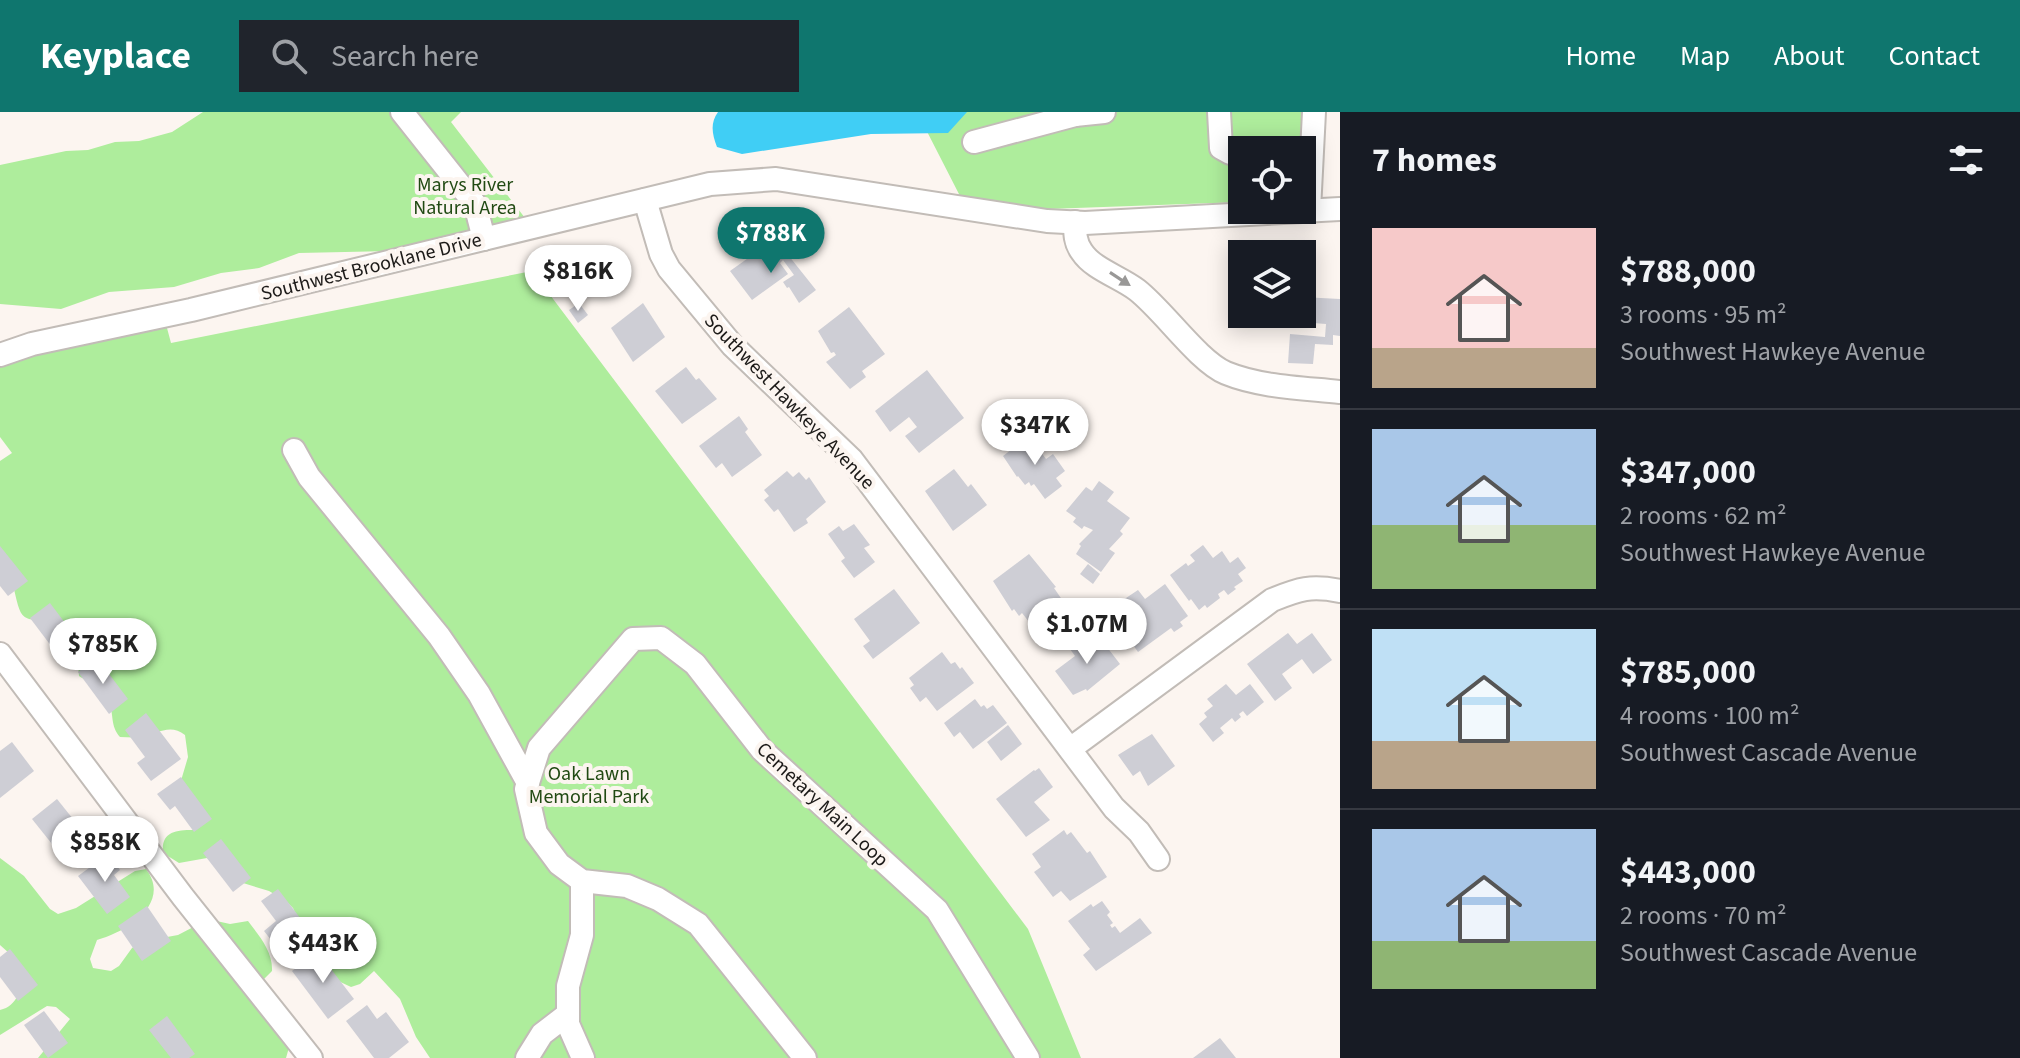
<!DOCTYPE html>
<html lang="en">
<head>
<meta charset="utf-8">
<style>
  body { margin:0; font-family:"Source Sans 3",sans-serif; background:#20242c; color:#f1f3f6; height:100vh; display:flex; flex-direction:column; font-size:30px; white-space:nowrap }
  * { box-sizing:border-box; margin:0 }
  p { font-size:26px; color:#9ea1a6 }
  .icon { flex:none; width:44px; height:44px; fill:none; stroke:currentColor; stroke-width:2; stroke-linecap:round; stroke-linejoin:round }
  .map { position:relative; flex:1; overflow:hidden }
  .panel { display:flex; flex-direction:column; background:#171b24; width:680px }
  .panel>* { flex:none }
  .controls { position:absolute; left:1228px; top:24px; display:grid; gap:16px }
  .controls a { display:grid; place-items:center; width:88px; height:88px; border-radius:0px; background:#171b24; box-shadow:0 4px 20px #0003; font-size:40px }
  .price { position:absolute; translate:-50% -68px; padding:0 18px; border-radius:28px; background:#fff; color:#222; font-size:26px; line-height:52px; filter:drop-shadow(0 2px 4px #0008) }
  .price::after { content:''; position:absolute; left:50%; top:48px; width:24px; height:18px; margin-left:-12px; background:inherit; clip-path:polygon(0 0,100% 0,50% 100%) }
  .price.current { background:#0f766e; color:#fff }
  ul { padding:0; list-style:none }
  li { display:flex; align-items:center; gap:24px; height:200px; padding:0 32px }
  li+li { border-top:2px solid #363941 }
  li span { display:grid; place-items:center; flex:none; width:224px; height:160px; border-radius:0px; color:#555 }
  li>.icon { margin-inline-start:auto }
  span .icon { width:96px; height:96px; fill:#fffc; stroke-width:1 }
  li b { font-size:34px }
  h2 { display:flex; justify-content:space-between; align-items:center; height:96px; padding:0 32px; font-size:34px }
  header { display:flex; align-items:center; gap:48px; box-sizing:border-box; height:112px; padding:0 40px; background:#0f766e; color:#fff }
  header strong { font-size:38px }
  nav { display:flex; gap:44px; margin-inline-start:auto; font-size:28px }
  .search { width:560px; height:72px; background:#20242c; display:flex; align-items:center; gap:20px; box-sizing:border-box; padding:0 28px; border-radius:0px; color:#9ea1a6; font-size:30px }
  main { display:flex; flex:1; min-height:0 }
  .map>svg:first-child { display:block }
  .green { fill:#aeed9c }
  .water { fill:#40cef5 }
  .building { fill:#ceced5 }
  .lines { fill:none; stroke-linecap:round; stroke-linejoin:round }
  .minor-casing { stroke:#c2bcb7; stroke-width:26 }
  .minor { stroke:#fff; stroke-width:22 }
  .oneway { fill:#999897 }
  .labels { text-anchor:middle; stroke-width:8; stroke-linejoin:round; paint-order:stroke }
  .park-label { font-size:20px; fill:#214a13; stroke:#fcf5f0 }
  .street-label { font-size:20px; fill:#1c1a18; stroke:#fcf5f0 }
</style>
</head>
<body>
<header>
<strong>Keyplace</strong>
<div class="search"><svg class="icon" aria-label="search" viewBox="0 0 24 24"><circle cx="10" cy="10" r="6"/><path d="M15 15l6 6"/></svg>Search here</div>
<nav><a>Home</a><a>Map</a><a>About</a><a>Contact</a></nav>
</header>
<main>
<div class="map">
<svg width="1340" height="946" viewBox="0 0 1340 946">
  <rect width="100%" height="100%" fill="#fcf5f0"/>
  <g class="green">
    <path d="M203 0H461L451 10 532 115 456 128 452 123 448 126 391 139 299 141 259 156 221 161 174 175 109 180 61 197 0 192V53L66 39 88 38 115 30 139 29 172 20Z"/>
    <path d="M917 0H1305L1302 38H1242V90L1048 97 961 86Z"/>
    <path d="M532 159 1028 817 1081 946H430L416 925 400 887 374 859 360 872 351 875 334 867 321 841 306 826 293 796 286 789 269 779 243 771 207 746 179 751 163 741C161 720 175 718 193 718L180 672 188 645 185 623C170 611 157 622 141 625 134 626 127 625 120 625 110 614 114 602 109 589 105 577 88 570 79 564L76 525C69 520 61 514 53 512 22 504 22 513 14 477L0 467V349L12 341 0 325V244L158 213 167 216 171 231Z"/>
    <path d="M0 746 24 764 50 797 58 802 76 796 135 759 146 757C172 791 127 820 97 828L90 847 93 856 111 859 119 854 132 836 140 830 178 823 203 810 212 808 230 812 248 809C259 824 273 839 272 859L260 871 290 932 286 946H38L70 907 56 895 47 894 0 923V898C18 894 20 877 26 861L19 850 0 833Z"/>
  </g>
  <path class="water" d="M718 0H967L948 21 871 22 742 42 717 35C712 22 710 11 718 0Z"/>
  <g class="building">
    <path d="M765 134 774 147 785 139 816 178 799 191 789 175 787 176 783 170 794 163 783 148 780 151 788 162 752 188 730 159Z"/>
    <path d="M1302 185 1340 187V224L1333 223V233L1315 232 1313 252 1288 251 1290 222 1325 225 1326 212 1301 210Z"/>
    <path d="M579 191 588 203 578 211 569 198Z"/>
    <path d="M643 191 665 225 633 250 611 216Z"/>
    <path d="M849 195 885 242 862 259 866 265 850 277 826 250 836 243 834 240 831 241 818 219Z"/>
    <path d="M686 255 696 268 699 266 717 287 682 312 655 279Z"/>
    <path d="M927 258 964 306 919 341 905 324 917 315 909 305 890 320 875 299Z"/>
    <path d="M739 304 748 317 745 320 762 343 732 365 722 351 716 356 699 334Z"/>
    <path d="M1029 324 1046 347 1053 342 1065 359 1056 366 1062 374 1045 387 1034 372 1031 374 1029 370 1025 373 1018 364 1017 365 1003 344Z"/>
    <path d="M954 357 968 375 971 372 987 393 953 419 925 379Z"/>
    <path d="M787 359 793 365 799 360 806 368 809 365 826 390 806 407 808 411 794 420 778 397 774 400 764 388 769 384 764 378Z"/>
    <path d="M1099 369 1114 380 1107 389 1130 406 1120 419 1123 422 1109 437 1115 441 1101 460 1076 442 1081 434 1079 432 1093 418 1084 414 1082 417 1073 410 1076 406 1066 399 1086 375 1092 379Z"/>
    <path d="M854 412 870 433 864 436 875 450 854 466 841 449 845 446 828 422 839 414 843 419Z"/>
    <path d="M1203 433 1213 446 1222 439 1230 451 1238 445 1246 456 1238 462 1243 469 1234 475 1236 477 1228 483 1224 478 1218 482 1220 486 1207 496 1205 493 1199 498 1191 487 1189 489 1170 463 1186 451 1188 454 1195 449 1190 443Z"/>
    <path d="M0 434 28 469 8 484 0 474Z"/>
    <path d="M1029 442 1056 475 1054 476 1065 492 1033 515 1022 501 1019 504 1014 497 1012 499 993 469Z"/>
    <path d="M1088 452 1100 462 1093 472 1080 462Z"/>
    <path d="M1165 472 1188 504 1180 510 1183 514 1174 520 1171 516 1138 540 1116 509 1124 503 1122 500 1129 495 1123 488 1138 478 1145 487Z"/>
    <path d="M894 477 920 511 873 547 863 534 870 529 854 507Z"/>
    <path d="M50 491 84 536 64 551 30 506Z"/>
    <path d="M1288 521 1297 532 1312 521 1332 548 1313 562 1302 547 1282 562 1292 576 1275 589 1247 552Z"/>
    <path d="M1100 526 1120 552 1087 579 1086 577 1073 583 1055 559 1075 544 1070 537 1081 529 1086 535Z"/>
    <path d="M942 540 951 552 955 550 960 557 962 555 974 571 937 599 926 585 920 590 910 576 914 573 909 566Z"/>
    <path d="M97 546 128 587 109 602 78 560Z"/>
    <path d="M1226 572 1236 583 1250 572 1264 590 1247 604 1243 599 1239 602 1241 605 1235 610 1232 606 1220 616 1224 621 1213 630 1199 612 1207 605 1204 601 1213 594 1207 587Z"/>
    <path d="M975 587 981 595 984 593 987 597 993 593 1007 611 973 637 960 620 954 625 944 611Z"/>
    <path d="M146 601 181 647 151 669 137 651 145 645 125 618Z"/>
    <path d="M1008 613 1022 632 1001 649 987 630Z"/>
    <path d="M1152 622 1175 654 1148 674 1140 659 1133 664 1118 643Z"/>
    <path d="M12 630 34 659 0 686V639Z"/>
    <path d="M1039 656 1053 675 1034 690 1050 708 1026 725 996 687 1034 658 1035 659Z"/>
    <path d="M181 665 212 707 194 720 175 694 170 698 157 682Z"/>
    <path d="M57 687 93 732 68 752 32 707Z"/>
    <path d="M1064 718 1067 723 1071 720 1087 741 1090 739 1107 765 1070 789 1061 779 1053 785 1034 760 1041 755 1032 742Z"/>
    <path d="M221 727 251 766 233 780 203 741Z"/>
    <path d="M108 742 120 758 114 763 130 785 107 802 78 764Z"/>
    <path d="M278 777 307 815 278 837 264 819 276 809 261 789Z"/>
    <path d="M1102 789 1110 800 1107 803 1113 811 1110 813 1112 816 1115 814 1120 821 1140 806 1152 821 1096 859 1083 843 1090 837 1068 809 1091 792 1093 795Z"/>
    <path d="M147 794 171 829 142 849 118 814Z"/>
    <path d="M10 837 38 873 18 889 0 865V845Z"/>
    <path d="M318 840 354 887 328 907 292 859Z"/>
    <path d="M367 893 377 907 386 900 409 930 389 946H374L346 909Z"/>
    <path d="M44 899 68 931 48 946 24 913Z"/>
    <path d="M167 904 195 942 189 946H171L149 918Z"/>
    <path d="M1220 926 1236 946H1193Z"/>
  </g>
  <g class="lines">
    <g class="minor-casing">
      <g id="minor">
        <path d="M402 0 475 92 484 127"/>
        <path d="M1071 0 1075 3 1104 0"/>
        <path d="M1219 0 1221 36 1230 41"/>
        <path d="M974 30 1075 3"/>
        <path d="M645 88 661 142 669 157 732 233 852 348 1114 696 1139 720 1158 747"/>
        <path d="M1309 98 1314 0"/>
        <path d="M1075 110C1075 121 1075 131 1082 140 1093 157 1120 165 1137 178 1164 199 1198 249 1226 261 1260 275 1303 276 1340 280"/>
        <path d="M0 243 32 232 191 198 710 72 776 67 1047 109 1085 111 1340 97"/>
        <path d="M294 338 309 365 439 524 479 582 528 671"/>
        <path d="M0 542 183 785 311 946"/>
        <path d="M1070 637 1272 488C1299 477 1311 473 1340 479"/>
        <path d="M582 769V823L568 874V912L583 946"/>
        <path d="M527 946 542 922 568 902"/>
        <path d="M805 946 698 812 658 787 627 774 582 769 559 752 536 721 526 677 539 636 633 527 661 526 695 552 762 638 937 798 1028 946"/>
      </g>
    </g>
    <use href="#minor" class="minor"/>
  </g>
  <defs><path id="oneway-solid" d="M-6-.8H1V-3.2L6.5 0L1 3.2V.8H-6Z" transform="scale(2)"/></defs>
  <use class="oneway" href="#oneway-solid" transform="translate(1120 167) rotate(33)"/>
  <g class="labels">
    <g class="park-label">
      <text x="465" y="79">Marys River<tspan x="465" dy="23">Natural Area</tspan></text>
      <text x="589" y="668">Oak Lawn<tspan x="589" dy="23">Memorial Park</tspan></text>
    </g>
    <g class="street-label">
      <text transform="translate(371 154) rotate(-14)" y="7">Southwest Brooklane Drive</text>
      <text transform="translate(790 289) rotate(46)" y="7">Southwest Hawkeye Avenue</text>
      <text transform="translate(823 692) rotate(43)" y="7">Cemetary Main Loop</text>
    </g>
  </g>
</svg>
<div class="controls">
<a><svg class="icon" aria-label="locate" viewBox="0 0 24 24"><circle cx="12" cy="12" r="6"/><path d="M12 2v4M12 18v4M2 12h4M18 12h4"/></svg></a>
<a><svg class="icon" aria-label="layers" viewBox="0 0 24 24"><path d="M12 4l9 5-9 5-9-5zM3 14l9 5 9-5"/></svg></a>
</div>
<b class="price current" style="left:771px;top:163px">$788K</b>
<b class="price" style="left:578px;top:201px">$816K</b>
<b class="price" style="left:1035px;top:355px">$347K</b>
<b class="price" style="left:1087px;top:554px">$1.07M</b>
<b class="price" style="left:103px;top:574px">$785K</b>
<b class="price" style="left:105px;top:772px">$858K</b>
<b class="price" style="left:323px;top:873px">$443K</b>
</div>
<section class="panel">
<h2>7 homes<svg class="icon" aria-label="filters" viewBox="0 0 24 24"><path d="M4 7h16M4 17h16"/><circle cx="9" cy="7" r="2"/><circle cx="15" cy="17" r="2"/></svg></h2>
<ul>
<li><span style="background:linear-gradient(#f6c9c9 75%,#b9a48a 0)"><svg class="icon" aria-label="home" viewBox="0 0 24 24"><path d="M3 11l9-7 9 7M6 9v11h12V9"/></svg></span><div><b>$788,000</b><p>3 rooms · 95 m²</p><p>Southwest Hawkeye Avenue</p></div></li>
<li><span style="background:linear-gradient(#a9c7e8 60%,#8fb573 0)"><svg class="icon" aria-label="home" viewBox="0 0 24 24"><path d="M3 11l9-7 9 7M6 9v11h12V9"/></svg></span><div><b>$347,000</b><p>2 rooms · 62 m²</p><p>Southwest Hawkeye Avenue</p></div></li>
<li><span style="background:linear-gradient(#bfe0f5 70%,#b9a48a 0)"><svg class="icon" aria-label="home" viewBox="0 0 24 24"><path d="M3 11l9-7 9 7M6 9v11h12V9"/></svg></span><div><b>$785,000</b><p>4 rooms · 100 m²</p><p>Southwest Cascade Avenue</p></div></li>
<li><span style="background:linear-gradient(#a9c7e8 70%,#8fb573 0)"><svg class="icon" aria-label="home" viewBox="0 0 24 24"><path d="M3 11l9-7 9 7M6 9v11h12V9"/></svg></span><div><b>$443,000</b><p>2 rooms · 70 m²</p><p>Southwest Cascade Avenue</p></div></li>
</ul>
</section>
</main>
</body>
</html>
